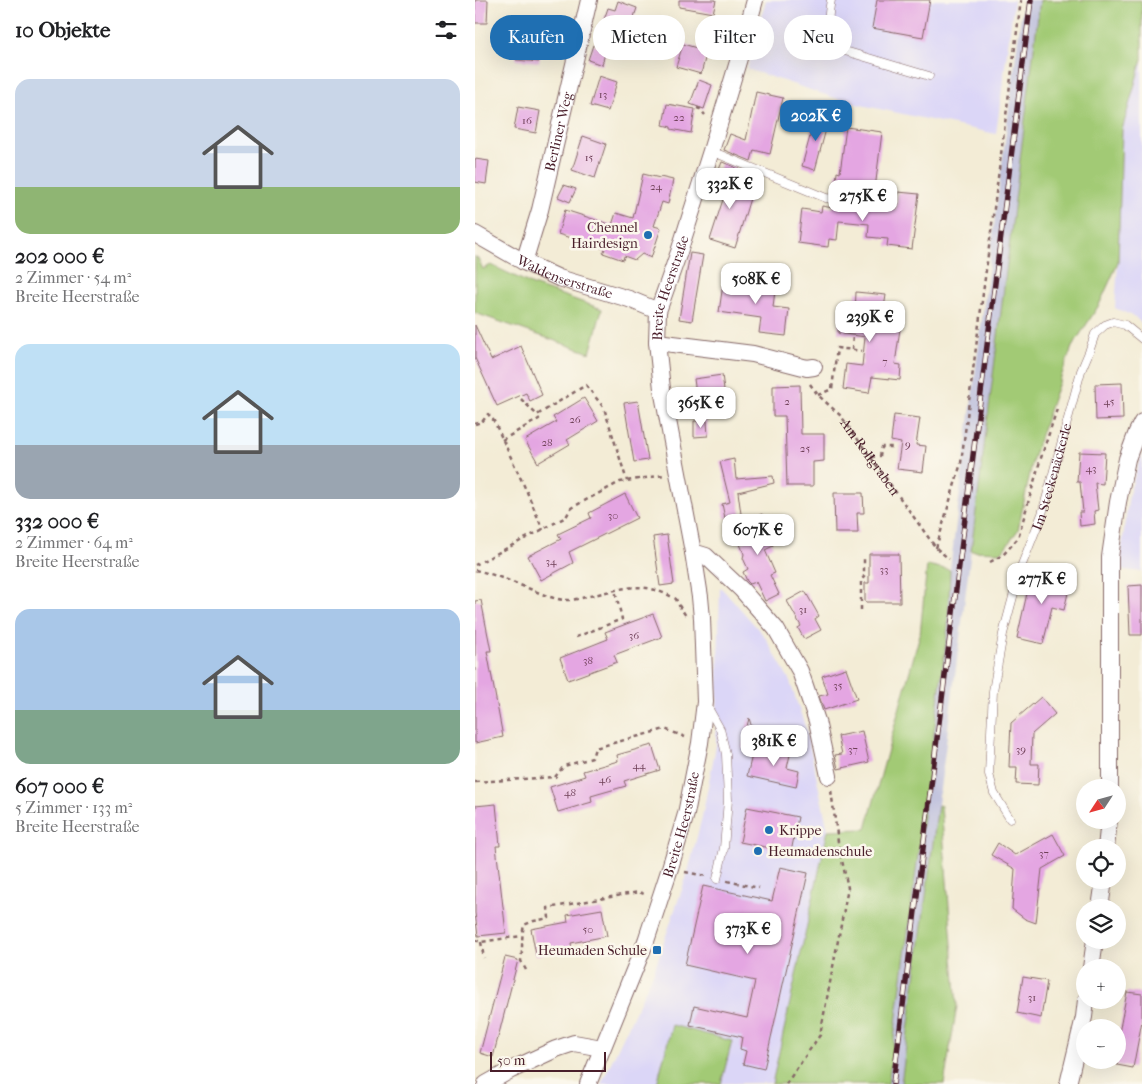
<!DOCTYPE html>
<html lang="de">
<head>
<meta charset="utf-8">
<style>
  body { margin:0; font-family:"IM FELL French Canon",serif; background:#f6f6f6; color:#202124; height:100vh; display:flex; flex-direction:column; font-size:19px; white-space:nowrap }
  * { box-sizing:border-box; margin:0 }
  p { font-size:16px; color:#757577 }
  .icon { flex:none; width:28px; height:28px; fill:none; stroke:currentColor; stroke-width:2; stroke-linecap:round; stroke-linejoin:round }
  .map { position:relative; flex:1; overflow:hidden }
  .panel { display:flex; flex-direction:column; background:#fff; width:475px }
  .panel>* { flex:none }
  .hud { position:absolute; left:15px; top:15px; width:475px; height:45px; display:flex; gap:10px }
  .needle { width:32px; rotate:234deg }
  .fabs { position:absolute; left:601px; top:779px; display:grid; gap:10px }
  .fabs a { display:grid; place-items:center; width:50px; height:50px; border-radius:50%; background:#fff; box-shadow:0 5px 20px #0002; font-size:25px }
  .scale { position:absolute; left:15px; bottom:12px; width:116px; box-sizing:border-box; padding-left:5px; border:2px solid #4a1f2b; border-top:0; font-size:14px; line-height:18px; white-space:nowrap; color:#4a1f2b; -webkit-text-stroke:4px #fbf7ec; paint-order:stroke }
  .price { position:absolute; translate:-50% -42px; padding:0 11px; border-radius:10px; background:#fff; color:#222; font-size:16px; line-height:32px; filter:drop-shadow(0 1px 2px #0008) }
  .price::after { content:''; position:absolute; left:50%; top:30px; width:15px; height:11px; margin-left:-8px; background:inherit; clip-path:polygon(0 0,100% 0,50% 100%) }
  .price.on { background:#1f6fb2; color:#fff }
  ul { padding:0; list-style:none }
  li { display:grid; align-content:center; gap:10px; height:265px; padding:0 15px }
  li span { display:grid; place-items:center; height:155px; border-radius:15px; color:#555 }
  li>.icon { margin-inline-start:auto }
  span .icon { width:90px; height:90px; fill:#fffc; stroke-width:1 }
  li b { font-size:21px }
  h2 { display:flex; justify-content:space-between; align-items:center; height:60px; padding:0 15px; font-size:21px }
  .chip { padding:0 18px; border-radius:22px; background:#fff; box-shadow:0 5px 20px #0002; font-size:18px; line-height:45px }
  .chip.on { background:#1f6fb2; color:#fff }
  main { display:flex; flex:1; min-height:0 }
  .map>svg:first-child { display:block }
  .built { fill:#dbd6f7 }
  .industrial { fill:#c1c2dd }
  .green { fill:#a2ca75; stroke:#767450 }
  .building { fill:#e4a6e2 }
  .lines { fill:none; stroke-linecap:round; stroke-linejoin:round }
  .service-casing { stroke:#856767; stroke-width:9 }
  .minor-casing { stroke:#856767; stroke-width:18 }
  .path { stroke:#856767; stroke-width:2.5; stroke-dasharray:4 4; stroke-linecap:butt }
  .service { stroke:#fff; stroke-width:8 }
  .minor { stroke:#fff; stroke-width:16 }
  .rail-casing { stroke:#4a1f2b; stroke-width:5.5 }
  .rail { stroke:#fbf7ec; stroke-width:4; stroke-dasharray:11; stroke-linecap:butt }
  .poi-dot { fill:#1f6fb2; stroke:#fbf7ec; stroke-width:2 }
  .labels { text-anchor:middle; stroke-width:5; stroke-linejoin:round; paint-order:stroke }
  .number-label { font-size:11px; fill:#704159 }
  .street-label { font-size:14px; fill:#4a1f2b; stroke:#fbf7ec }
  .poi-label { font-size:14px; fill:#4a1f2b; stroke:#fbf7ec; text-anchor:end }
</style>
</head>
<body>
<main>
<section class="panel">
<h2>10 Objekte<svg class="icon" aria-label="filters" viewBox="0 0 24 24"><path d="M4 7h16M4 17h16"/><circle cx="9" cy="7" r="2"/><circle cx="15" cy="17" r="2"/></svg></h2>
<ul>
<li><span style="background:linear-gradient(#c9d6e8 70%,#8fb573 0)"><svg class="icon" aria-label="home" viewBox="0 0 24 24"><path d="M3 11l9-7 9 7M6 9v11h12V9"/></svg></span><div><b>202 000 €</b><p>2 Zimmer · 54 m²</p><p>Breite Heerstraße</p></div></li>
<li><span style="background:linear-gradient(#bfe0f5 65%,#9aa5b1 0)"><svg class="icon" aria-label="home" viewBox="0 0 24 24"><path d="M3 11l9-7 9 7M6 9v11h12V9"/></svg></span><div><b>332 000 €</b><p>2 Zimmer · 64 m²</p><p>Breite Heerstraße</p></div></li>
<li><span style="background:linear-gradient(#a9c7e8 65%,#7fa58c 0)"><svg class="icon" aria-label="home" viewBox="0 0 24 24"><path d="M3 11l9-7 9 7M6 9v11h12V9"/></svg></span><div><b>607 000 €</b><p>5 Zimmer · 133 m²</p><p>Breite Heerstraße</p></div></li>
</ul>
</section>
<div class="map">
<svg width="667" height="1084" viewBox="0 0 667 1084">
  <rect width="100%" height="100%" fill="#fbf7ec"/>
  <filter id="ink" filterUnits="userSpaceOnUse"><feTurbulence type="fractalNoise" baseFrequency=".02" numOctaves="2"/><feDisplacementMap in="SourceGraphic" scale="10" xChannelSelector="R" yChannelSelector="G"/><feConvolveMatrix kernelMatrix="1 2 1 2 8 2 1 2 1" color-interpolation-filters="sRGB"/></filter>
  <filter id="wash" filterUnits="userSpaceOnUse"><feTurbulence type="fractalNoise" baseFrequency=".0096" numOctaves="4" result="noise"/><feDisplacementMap in="SourceGraphic" scale="20" xChannelSelector="R" yChannelSelector="G"/><feGaussianBlur stdDeviation="1.12" result="paint"/><feColorMatrix in="noise" values="0 0 0 0 0 0 0 0 0 0 0 0 0 0 0 0 0 1.4 0 .05"/><feComposite in="paint" operator="in"/></filter>
  <g filter="url(#wash)">
    <rect width="100%" height="100%" fill="#f3ecd6"/>
    <g class="built">
      <path d="M291 0H539L521 134 372 102 272 69Z"/>
      <path d="M667 59V324L660 317 640 308 643 263 647 130Z"/>
      <path d="M667 453V572L644 569 654 494Z"/>
      <path d="M245 587 256 598 290 637 314 679 331 729 353 830 297 1083 126 1084 177 976 213 872 227 817 241 746Z"/>
    </g>
    <path class="industrial" d="M548 0H565L486 630 426 1084H413L473 626 475 570Z"/>
    <g class="green">
      <path d="M565 0H666L667 7V59L647 130 643 263 624 305 597 347 579 396 558 459 543 530 527 552 496 551Z"/>
      <path d="M0 256 3 259 8 269 16 265 58 285 127 309 115 353 0 313Z"/>
      <path d="M452 565 475 570 473 626 413 1084H297L353 830 391 829 445 634Z"/>
      <path d="M463 805 466 806 482 1006 469 1084H426Z"/>
      <path d="M197 1025 257 1041 246 1084H182Z"/>
    </g>
    <g id="blocks">
      <g class="building">
        <path d="M0 0H13L12 23H0Z"/>
        <path d="M204 0H241L238 13 204 7Z"/>
        <path d="M402 0H455L448 37 397 28Z"/>
        <path d="M143 1 162 8 155 29 149 28 144 44 123 37 133 8 140 10Z"/>
        <path d="M75 24 91 28 88 43 72 39Z"/>
        <path d="M44 35 67 37 64 62 41 60Z"/>
        <path d="M208 44 232 51 226 74 201 67Z"/>
        <path d="M118 45 131 49 127 65 113 60Z"/>
        <path d="M124 76 142 82 133 111 115 106Z"/>
        <path d="M224 80 237 85 229 109 215 104Z"/>
        <path d="M281 92 308 98 295 154 279 150 276 161 249 150 255 134 271 140Z"/>
        <path d="M192 104 220 109 216 133 196 129V127L188 125Z"/>
        <path d="M43 107 65 111 61 133 39 129Z"/>
        <path d="M341 114 354 118 340 170 327 166Z"/>
        <path d="M371 127 407 132 399 197 360 193 362 172 365 173Z"/>
        <path d="M108 136 131 144 120 178 97 170Z"/>
        <path d="M0 159 14 161 11 184 0 182Z"/>
        <path d="M247 162 260 167 252 187 276 195 260 248 235 240 252 187 239 182Z"/>
        <path d="M168 174 185 178V177L198 180 193 204 187 202 179 226 186 228 176 258 167 254 160 260 149 256 148 260 128 253 130 249 83 234 90 210 137 225 141 213 158 218Z"/>
        <path d="M89 185 101 189 95 202 83 197Z"/>
        <path d="M423 192 444 194 437 249 412 246 413 239 393 237 394 224 364 221 362 240 354 239 353 247 323 243 327 209 346 212 347 206 358 208 359 204 398 206 421 209Z"/>
        <path d="M215 253 228 255 217 321 204 319Z"/>
        <path d="M275 278 301 282 298 307 314 309 311 336 284 333 286 318 244 312 248 284 274 287Z"/>
        <path d="M381 292 411 295 406 327 425 329 420 364 426 365 425 380 397 377 394 393 368 389 371 364 387 366 390 337 363 333 365 310 380 313Z"/>
        <path d="M0 325 16 360 46 346 67 395 55 401 51 393 22 406 0 358Z"/>
        <path d="M247 375 251 404 223 408 219 379Z"/>
        <path d="M647 383 648 419 621 420 620 384Z"/>
        <path d="M325 385 326 434H349V461L338 462V486H312L310 416H298V386Z"/>
        <path d="M109 398 123 421 92 440 95 444 63 463 50 440 81 422 78 417Z"/>
        <path d="M163 401 173 460 159 462 149 403Z"/>
        <path d="M419 415 445 418 441 445 451 446 448 472 422 469 426 443 416 441Z"/>
        <path d="M219 421H232L233 436 219 437Z"/>
        <path d="M604 452 630 453 628 484 620 483 623 510 619 511 620 524 605 526 604 512H608L605 482H602Z"/>
        <path d="M259 459 261 479 298 476 299 483 263 492 266 514 250 518 247 504 255 502 245 462Z"/>
        <path d="M359 493H388L389 513H382L383 533H360Z"/>
        <path d="M150 494 162 518 94 552 98 563 66 580 53 556 86 539 83 534 116 518 114 513Z"/>
        <path d="M287 514 293 526 290 527 298 546 290 550 300 573 295 575 304 594 290 601 281 582 275 584 272 581 268 572 273 569 268 558 269 554 265 544 272 541 264 524Z"/>
        <path d="M192 535 199 584 185 586 178 537Z"/>
        <path d="M394 554H424L425 602H390V583H394Z"/>
        <path d="M557 571 596 580 589 610 577 607 568 644 542 638Z"/>
        <path d="M667 585V635H655L653 586Z"/>
        <path d="M330 591 344 616 340 619 346 630 329 639 323 628 326 626 312 601Z"/>
        <path d="M6 600 16 651H12L28 737 0 743V601Z"/>
        <path d="M178 614 187 637 139 655 142 662 93 680 85 658 133 639 130 632Z"/>
        <path d="M371 668 382 699 349 710 344 696 353 694 347 676Z"/>
        <path d="M566 697 580 714 557 734 556 764H564L563 785 541 784 542 767H534L536 723Z"/>
        <path d="M274 718 284 752 267 748Z"/>
        <path d="M387 731 394 762 363 769 360 755 367 754 363 736Z"/>
        <path d="M177 745 185 770 149 781 151 786 116 796 117 802 83 812 75 787 110 776 108 771 143 761 142 755Z"/>
        <path d="M317 746 312 768 324 771 321 787 272 776 277 755Z"/>
        <path d="M21 804 25 846H21L31 933 3 936 0 913V806Z"/>
        <path d="M272 807 323 817 316 852 265 842Z"/>
        <path d="M578 834 590 856 567 869 561 923 550 919 537 909 540 869 516 855 523 843 540 855Z"/>
        <path d="M305 867 333 873 289 1069 268 1064 271 1051 265 1049 267 1037 215 1025 219 1006 272 1018 280 981 210 965 228 886 297 901Z"/>
        <path d="M127 909 132 936 96 943 97 949 61 955 56 929 93 922 92 915Z"/>
        <path d="M30 957 43 960 18 1057 5 1053Z"/>
        <path d="M548 977 572 981 566 1018 542 1013Z"/>
        <path d="M652 992 667 994V1021L658 1068 642 1065V1032L644 1033Z"/>
      </g>
    </g>
  </g>
  <g filter="url(#ink)">
    <use href="#blocks" fill-opacity="0" stroke="#856767" stroke-width="1"/>
    <g class="lines">
      <g class="service-casing">
        <g id="service">
          <path d="M356 0C354 10 352 27 356 37 359 43 365 47 370 51L454 76"/>
          <path d="M236 151 351 198 396 201"/>
          <path d="M232 706 245 729 251 754 253 800 249 848 242 879"/>
          <path id="s2" d="M535 819 519 793 514 774 518 691 528 634 546 567 567 514 606 371 614 352 620 334 630 325 638 322 650 325 667 339"/>
        </g>
      </g>
      <g class="minor-casing">
        <g id="minor">
          <path id="s3" d="M0 234 49 262 84 278 154 299 183 311"/>
          <path id="s4" d="M49 262 65 210 114 0"/>
          <path d="M182 342 278 354 332 368 339 367"/>
          <path d="M218 552 231 556 267 590 301 629 325 671 342 721 354 776"/>
          <path d="M635 788V557L643 502 652 459 662 432 667 422"/>
          <path d="M631 848 634 820"/>
          <path d="M625 908 629 880"/>
          <path d="M616 968 620 940"/>
          <path d="M11 1084 36 1070 81 1049 99 1043 127 1048"/>
          <path id="s5" d="M113 1084 171 941 195 868 211 814 225 743 230 702 227 618 225 597 218 552 187 389 182 342 183 311 204 252 236 151 265 55 280 0"/>
          <path d="M593 1084 609 1017 611 1000"/>
        </g>
      </g>
      <g class="path">
        <path d="M222 108 225 109 230 115"/>
        <path d="M377 350 378 335"/>
        <path id="s1" d="M335 384 343 395 366 416 461 548 474 559"/>
        <path d="M343 395 357 389 362 348 387 351"/>
        <path d="M46 399 62 415"/>
        <path d="M0 424 7 422 13 414 19 421 52 492 68 530"/>
        <path d="M27 440 64 419 62 415 111 385 129 408 152 481"/>
        <path d="M396 457 405 456 407 447H418"/>
        <path d="M461 548 486 463 546 0"/>
        <path d="M515 562 528 555 543 538 565 461 582 409"/>
        <path d="M0 565 91 517 96 508 145 482 189 475"/>
        <path d="M0 570C19 574 37 582 55 589 67 594 80 600 92 600 101 600 110 597 119 595 153 587 168 581 201 599L203 604 211 616"/>
        <path d="M386 610V580L389 577V558"/>
        <path d="M101 637 147 619 140 590"/>
        <path d="M0 782 80 777 89 766 117 758 120 748 190 729 210 737"/>
        <path d="M210 872 232 876"/>
        <path d="M252 881 284 888"/>
        <path d="M0 940 6 942 46 936"/>
        <path d="M6 942 9 958"/>
        <path d="M51 970 46 961C48 948 46 938 49 925L59 921 74 918 73 908 164 892 169 894"/>
        <path d="M311 1084 345 1035 373 888 363 842 356 790"/>
      </g>
      <use href="#service" class="service"/>
      <use href="#minor" class="minor"/>
      <g class="rail-casing">
        <path id="rail" d="M418 1084 556 0"/>
      </g>
      <use href="#rail" class="rail"/>
    </g>
  </g>
  <g class="poi-dot">
    <circle cx="173" cy="235" r="5"/>
    <circle cx="294" cy="830" r="5"/>
    <circle cx="283" cy="851" r="5"/>
    <rect x="177" y="945" width="10" height="10" rx="2.5"/>
  </g>
  <g class="labels">
    <g class="number-label">
      <text x="128" y="98">13</text>
      <text x="204" y="121">22</text>
      <text x="52" y="124">16</text>
      <text x="114" y="161">15</text>
      <text x="181" y="190">24</text>
      <text x="410" y="365">7</text>
      <text x="312" y="405">2</text>
      <text x="634" y="405">45</text>
      <text x="100" y="423">26</text>
      <text x="72" y="446">28</text>
      <text x="433" y="448">9</text>
      <text x="330" y="452">25</text>
      <text x="616" y="472">43</text>
      <text x="138" y="519">30</text>
      <text x="76" y="565">34</text>
      <text x="409" y="573">33</text>
      <text x="328" y="613">31</text>
      <text x="159" y="639">36</text>
      <text x="113" y="664">38</text>
      <text x="363" y="689">35</text>
      <text x="378" y="753">37</text>
      <text x="546" y="753">39</text>
      <text x="164" y="769">44</text>
      <text x="130" y="783">46</text>
      <text x="95" y="796">48</text>
      <text x="569" y="857">37</text>
      <text x="113" y="933">50</text>
      <text x="557" y="1001">31</text>
    </g>
    <g class="street-label">
      <text dy="5" stroke="none"><textPath href="#s4" startOffset="135">Berliner Weg</textPath></text>
      <text dy="5" stroke="none"><textPath href="#s3" startOffset="100">Waldenserstraße</textPath></text>
      <text dy="5" stroke="none"><textPath href="#s5" startOffset="821">Breite Heerstraße</textPath></text>
      <text dy="5" stroke="none"><textPath href="#s1" startOffset="95">Am Rollgraben</textPath></text>
      <text dy="5" stroke="none"><textPath href="#s2" startOffset="356">Im Steckenäckerle</textPath></text>
      <text dy="5" stroke="none"><textPath href="#s5" startOffset="276">Breite Heerstraße</textPath></text>
    </g>
    <g class="poi-label">
      <text x="163" y="232">Chennel<tspan x="163" dy="16">Hairdesign</tspan></text>
      <text x="304" y="835" text-anchor="start">Krippe</text>
      <text x="293" y="856" text-anchor="start">Heumadenschule</text>
      <text x="172" y="955">Heumaden Schule</text>
    </g>
  </g>
</svg>
<div class="fabs">
<a><svg class="needle" viewBox="-14 -14 28 28"><path d="M0-13l5 13h-10z" fill="#e53935"/><path d="M0 13l5-13h-10z" fill="#757577"/></svg></a>
<a><svg class="icon" aria-label="locate" viewBox="0 0 24 24"><circle cx="12" cy="12" r="6"/><path d="M12 2v4M12 18v4M2 12h4M18 12h4"/></svg></a>
<a><svg class="icon" aria-label="layers" viewBox="0 0 24 24"><path d="M12 4l9 5-9 5-9-5zM3 14l9 5 9-5"/></svg></a>
<a>+</a>
<a>−</a>
</div>
<div class="scale">50 m</div>
<b class="price on" style="left:341px;top:142px">202K €</b>
<b class="price" style="left:255px;top:210px">332K €</b>
<b class="price" style="left:388px;top:222px">275K €</b>
<b class="price" style="left:281px;top:305px">508K €</b>
<b class="price" style="left:395px;top:343px">239K €</b>
<b class="price" style="left:226px;top:429px">365K €</b>
<b class="price" style="left:283px;top:556px">607K €</b>
<b class="price" style="left:567px;top:605px">277K €</b>
<b class="price" style="left:299px;top:767px">381K €</b>
<b class="price" style="left:273px;top:955px">373K €</b>
<div class="hud">
<a class="chip on">Kaufen</a>
<a class="chip">Mieten</a>
<a class="chip">Filter</a>
<a class="chip">Neu</a>
</div>
</div>
</main>
</body>
</html>
